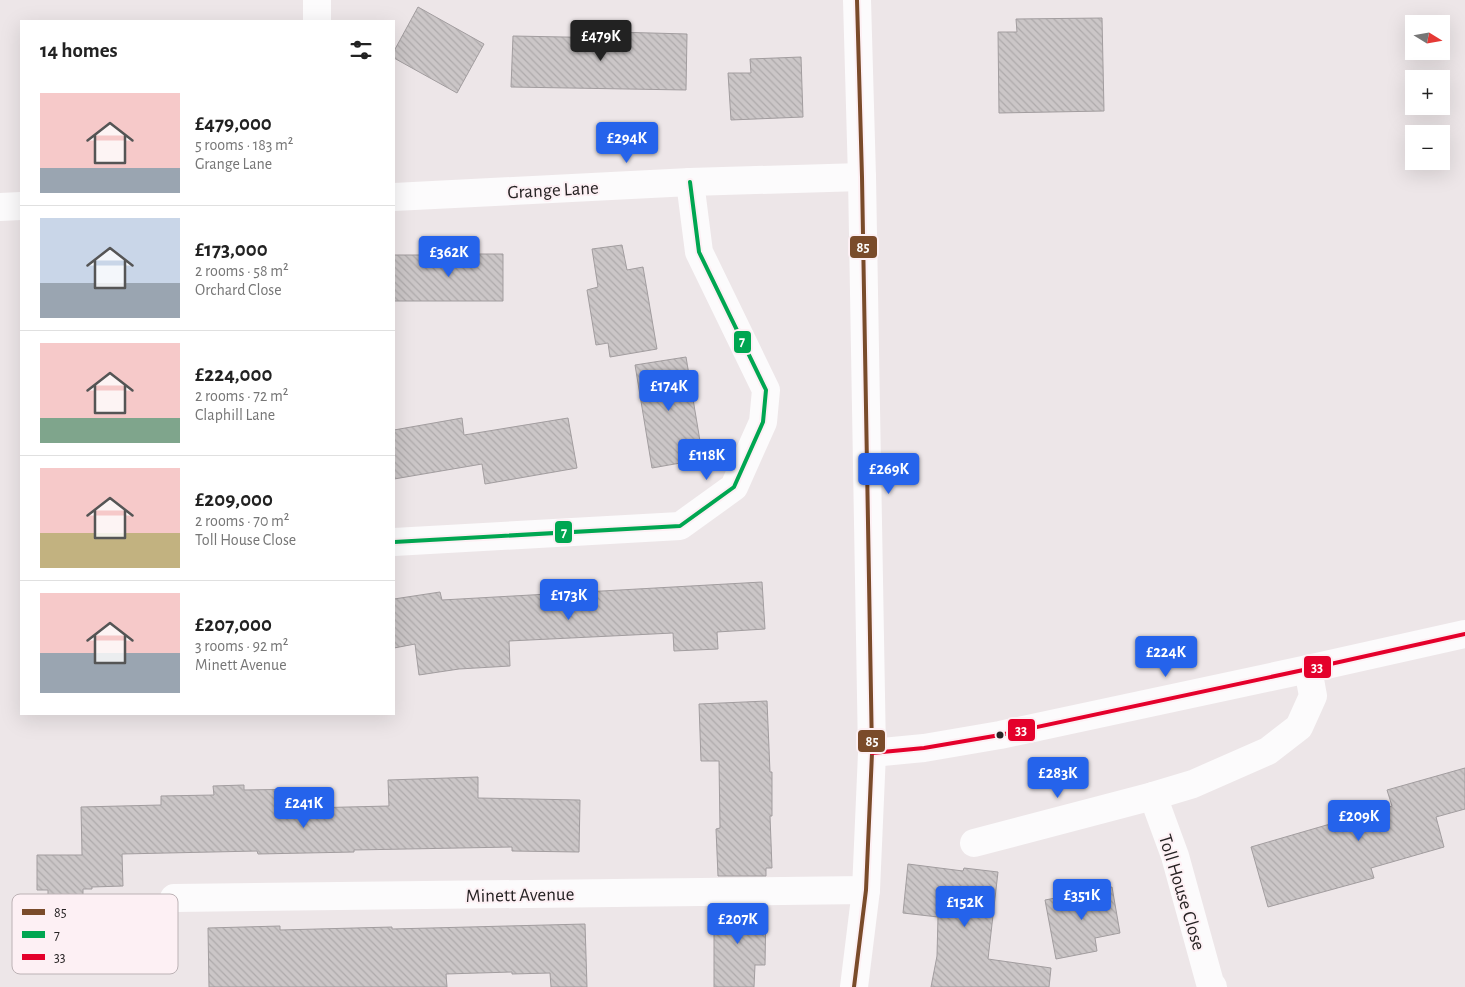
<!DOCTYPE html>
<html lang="en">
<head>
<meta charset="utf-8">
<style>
  body { margin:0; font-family:"Alegreya Sans",sans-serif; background:#f2f2f2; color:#222; height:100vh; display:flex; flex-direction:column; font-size:19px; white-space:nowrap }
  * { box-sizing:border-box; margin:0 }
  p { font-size:16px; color:#767676 }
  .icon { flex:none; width:28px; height:28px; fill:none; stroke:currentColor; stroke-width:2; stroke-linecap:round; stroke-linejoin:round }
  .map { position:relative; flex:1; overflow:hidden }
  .details { position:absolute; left:20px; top:20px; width:375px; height:695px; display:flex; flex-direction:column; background:#fff; border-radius:0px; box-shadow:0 5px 20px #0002 }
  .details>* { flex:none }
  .needle { width:32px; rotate:101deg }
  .controls { position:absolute; left:1405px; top:15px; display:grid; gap:10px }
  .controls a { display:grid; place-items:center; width:45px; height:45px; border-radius:0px; background:#fff; box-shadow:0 5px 20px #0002; font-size:25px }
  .price { position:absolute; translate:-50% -42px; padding:0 11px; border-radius:5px; background:#2563eb; color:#fff; font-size:16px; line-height:32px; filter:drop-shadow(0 1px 2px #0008) }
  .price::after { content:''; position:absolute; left:50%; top:30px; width:15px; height:11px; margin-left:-8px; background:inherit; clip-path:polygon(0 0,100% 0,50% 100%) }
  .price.on { background:#222; color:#fff }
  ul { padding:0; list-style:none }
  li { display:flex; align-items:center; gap:15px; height:125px; padding:0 20px }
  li+li { border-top:1px solid #e0e0e0 }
  li span { display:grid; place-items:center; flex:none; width:140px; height:100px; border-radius:0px; color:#555 }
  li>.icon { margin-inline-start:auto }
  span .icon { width:60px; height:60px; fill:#fffc; stroke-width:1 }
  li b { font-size:21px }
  h2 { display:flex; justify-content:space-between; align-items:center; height:60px; padding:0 20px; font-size:21px }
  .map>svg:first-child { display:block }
  .building { fill:url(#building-back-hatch); stroke:#a29d9f }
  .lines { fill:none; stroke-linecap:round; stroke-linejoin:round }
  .minor { stroke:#fcfbfc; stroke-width:28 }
  .tertiary { stroke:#fcfbfc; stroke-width:28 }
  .bus-1-casing { stroke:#fdf0f4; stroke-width:8 }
  .bus-2-casing { stroke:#fdf0f4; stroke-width:8 }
  .bus-3-casing { stroke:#fdf0f4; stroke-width:8 }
  .bus-1 { stroke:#7a4b2a; stroke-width:4 }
  .bus-2 { stroke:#00a651; stroke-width:4 }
  .bus-3 { stroke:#e4002b; stroke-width:4 }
  .bus-dot { fill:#262223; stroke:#fdf0f4; stroke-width:2 }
  .labels { text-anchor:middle; stroke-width:4; stroke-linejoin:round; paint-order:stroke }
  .street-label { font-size:19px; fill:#262223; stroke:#fdf0f4 }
  .key { fill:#fdf0f4; stroke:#bcb2b5; stroke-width:1 }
  .key-label { font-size:14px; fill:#262223 }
  .line-badge { stroke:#fdf0f4; stroke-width:2 }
  .badge-label { font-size:14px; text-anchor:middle; font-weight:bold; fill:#fff }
</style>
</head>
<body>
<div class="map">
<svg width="1465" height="987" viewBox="0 0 1465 987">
  <defs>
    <pattern id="building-back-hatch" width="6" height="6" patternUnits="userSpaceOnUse" patternTransform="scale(1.25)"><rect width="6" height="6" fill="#cbc6c7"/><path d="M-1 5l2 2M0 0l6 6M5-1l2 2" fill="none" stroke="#aeaaab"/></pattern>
  </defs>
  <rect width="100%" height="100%" fill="#ede6e8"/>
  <g class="building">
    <path d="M418 7 484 44 457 93 394 58V51Z"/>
    <path d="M1102 18 1104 111 999 113 998 32H1017L1016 19Z"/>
    <path d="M615 32 687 34 686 90 511 87 513 36 615 38Z"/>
    <path d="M801 57 803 117 731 120 728 73H751L750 59Z"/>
    <path d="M622 245 627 270 643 267 657 349 610 357 608 343 596 345 587 290 598 287 592 249Z"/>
    <path d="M434 254H503V301H394V255H434Z"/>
    <path d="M686 357 703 459 652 468 635 365Z"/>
    <path d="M462 418 464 435 568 418 577 468 485 484 482 464 394 479V430Z"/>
    <path d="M762 582 765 629 717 632 718 649 674 651 673 633 509 641 510 666 459 669 419 675 415 644 394 648V599L440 592 442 600Z"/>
    <path d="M767 701 770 772H772V816H770L772 868H766V876H718L716 829 720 828 719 761H701L699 704Z"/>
    <path d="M1465 768V809L1436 817 1444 847 1371 868 1374 878 1268 907 1251 847 1392 806 1387 790Z"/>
    <path d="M478 777V798L580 800 579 852 512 851V847L354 850V852L258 854 257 851 122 854 123 886 92 887V889H83V910L48 911V890H37V855H82L81 807 161 805V796L214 795 213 786 244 785V790L307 789V808L389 806 388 780Z"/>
    <path d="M908 864 963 871 964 868 998 872 988 959 1051 968 1049 987H931L937 956 938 917 903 913Z"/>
    <path d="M1112 887 1120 933 1095 938 1097 951 1056 959 1045 900Z"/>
    <path d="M714 907H766L765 965H755L754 987H714Z"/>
    <path d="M585 924 587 987H551L550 973 512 974V972L446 974 447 987H209L208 928 280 926V930L392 927V929Z"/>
  </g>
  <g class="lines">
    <g class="minor">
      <path d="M317 0V21"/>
      <path d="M394 197 690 182 862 177"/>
      <path d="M0 207 21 206"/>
      <path d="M394 542 680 526 734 487 763 422 766 390 699 252 690 182"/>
      <path d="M974 843 1153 796"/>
      <path d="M174 898 866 890"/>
      <path d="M1213 987 1210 983 1175 856 1153 796 1193 784 1268 751 1299 727 1313 696 1308 669"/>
    </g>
    <g class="tertiary">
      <path d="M872 753 924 748 1000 735 1308 669 1465 634"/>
      <path d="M854 987 866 890 872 753 862 177 857 0"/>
    </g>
    <g class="bus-1-casing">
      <path id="bus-1" d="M854 987 866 890 872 753 862 177 857 0"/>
    </g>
    <g class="bus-2-casing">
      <path id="bus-2" d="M394 542 680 526 734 487 763 422 766 390 699 252 690 182"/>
    </g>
    <g class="bus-3-casing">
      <path id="bus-3" d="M872 753 924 748 1000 735 1308 669 1465 634"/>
    </g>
    <use href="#bus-1" class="bus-1"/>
    <use href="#bus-2" class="bus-2"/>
    <use href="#bus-3" class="bus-3"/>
  </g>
  <circle class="bus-dot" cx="1000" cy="735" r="4.5"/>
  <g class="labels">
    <g class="street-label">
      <text transform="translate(553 189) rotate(-3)" y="7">Grange Lane</text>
      <text transform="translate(1183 892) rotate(73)" y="7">Toll House Close</text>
      <text transform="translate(520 894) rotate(-1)" y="7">Minett Avenue</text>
    </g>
  </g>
  <rect x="12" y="894" width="166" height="80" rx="8" class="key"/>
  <rect x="22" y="909" width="23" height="6" fill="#7a4b2a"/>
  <rect x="22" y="931" width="23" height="7" fill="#00a651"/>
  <rect x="22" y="954" width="23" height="6" fill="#e4002b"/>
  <g class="key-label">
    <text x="54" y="917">85</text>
    <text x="54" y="939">7</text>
    <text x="54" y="962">33</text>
  </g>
  <g class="line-badge">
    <rect x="849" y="235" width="29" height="24" rx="5" fill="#7a4b2a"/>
    <rect x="733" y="330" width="19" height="24" rx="5" fill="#00a651"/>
    <rect x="554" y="520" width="19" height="24" rx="5" fill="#00a651"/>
    <rect x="1303" y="655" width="29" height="24" rx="5" fill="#e4002b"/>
    <rect x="1007" y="718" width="29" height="24" rx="5" fill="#e4002b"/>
    <rect x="857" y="729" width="29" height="24" rx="5" fill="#7a4b2a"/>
  </g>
  <g class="badge-label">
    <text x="863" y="252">85</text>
    <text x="742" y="346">7</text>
    <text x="564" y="537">7</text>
    <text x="1317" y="672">33</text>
    <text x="1021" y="735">33</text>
    <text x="872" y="746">85</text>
  </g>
</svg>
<div class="controls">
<a><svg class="needle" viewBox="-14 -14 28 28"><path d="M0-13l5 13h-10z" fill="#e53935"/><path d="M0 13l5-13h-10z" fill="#767676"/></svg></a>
<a>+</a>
<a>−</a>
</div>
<b class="price on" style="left:601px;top:62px">£479K</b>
<b class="price" style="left:627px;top:164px">£294K</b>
<b class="price" style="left:449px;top:278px">£362K</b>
<b class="price" style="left:669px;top:412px">£174K</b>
<b class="price" style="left:707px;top:481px">£118K</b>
<b class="price" style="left:889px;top:495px">£269K</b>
<b class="price" style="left:569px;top:621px">£173K</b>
<b class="price" style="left:1166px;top:678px">£224K</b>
<b class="price" style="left:1058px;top:799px">£283K</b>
<b class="price" style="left:304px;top:829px">£241K</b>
<b class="price" style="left:1359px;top:842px">£209K</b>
<b class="price" style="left:1082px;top:921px">£351K</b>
<b class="price" style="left:965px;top:928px">£152K</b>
<b class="price" style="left:738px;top:945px">£207K</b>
<section class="details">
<h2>14 homes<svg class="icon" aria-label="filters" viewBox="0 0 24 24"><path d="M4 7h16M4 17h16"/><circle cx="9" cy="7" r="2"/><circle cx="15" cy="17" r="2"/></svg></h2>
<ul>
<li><span style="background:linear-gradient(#f6c9c9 75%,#9aa5b1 0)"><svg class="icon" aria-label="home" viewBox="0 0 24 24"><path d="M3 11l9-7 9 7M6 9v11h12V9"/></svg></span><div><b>£479,000</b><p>5 rooms · 183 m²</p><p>Grange Lane</p></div></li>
<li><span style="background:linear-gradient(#c9d6e8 65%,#9aa5b1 0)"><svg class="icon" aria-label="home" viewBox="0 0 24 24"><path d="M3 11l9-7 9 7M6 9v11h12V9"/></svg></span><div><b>£173,000</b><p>2 rooms · 58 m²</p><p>Orchard Close</p></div></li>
<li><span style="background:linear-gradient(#f6c9c9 75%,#7fa58c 0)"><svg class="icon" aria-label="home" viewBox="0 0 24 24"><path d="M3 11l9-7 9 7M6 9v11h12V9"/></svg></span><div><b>£224,000</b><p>2 rooms · 72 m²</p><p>Claphill Lane</p></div></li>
<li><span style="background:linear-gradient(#f6c9c9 65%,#c2b280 0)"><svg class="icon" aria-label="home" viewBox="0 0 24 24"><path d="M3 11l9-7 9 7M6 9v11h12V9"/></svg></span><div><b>£209,000</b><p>2 rooms · 70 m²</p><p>Toll House Close</p></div></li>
<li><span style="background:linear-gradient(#f6c9c9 60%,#9aa5b1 0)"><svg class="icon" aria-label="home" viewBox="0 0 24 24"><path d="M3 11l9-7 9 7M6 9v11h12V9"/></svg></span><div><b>£207,000</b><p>3 rooms · 92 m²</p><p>Minett Avenue</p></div></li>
</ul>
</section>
</div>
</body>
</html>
